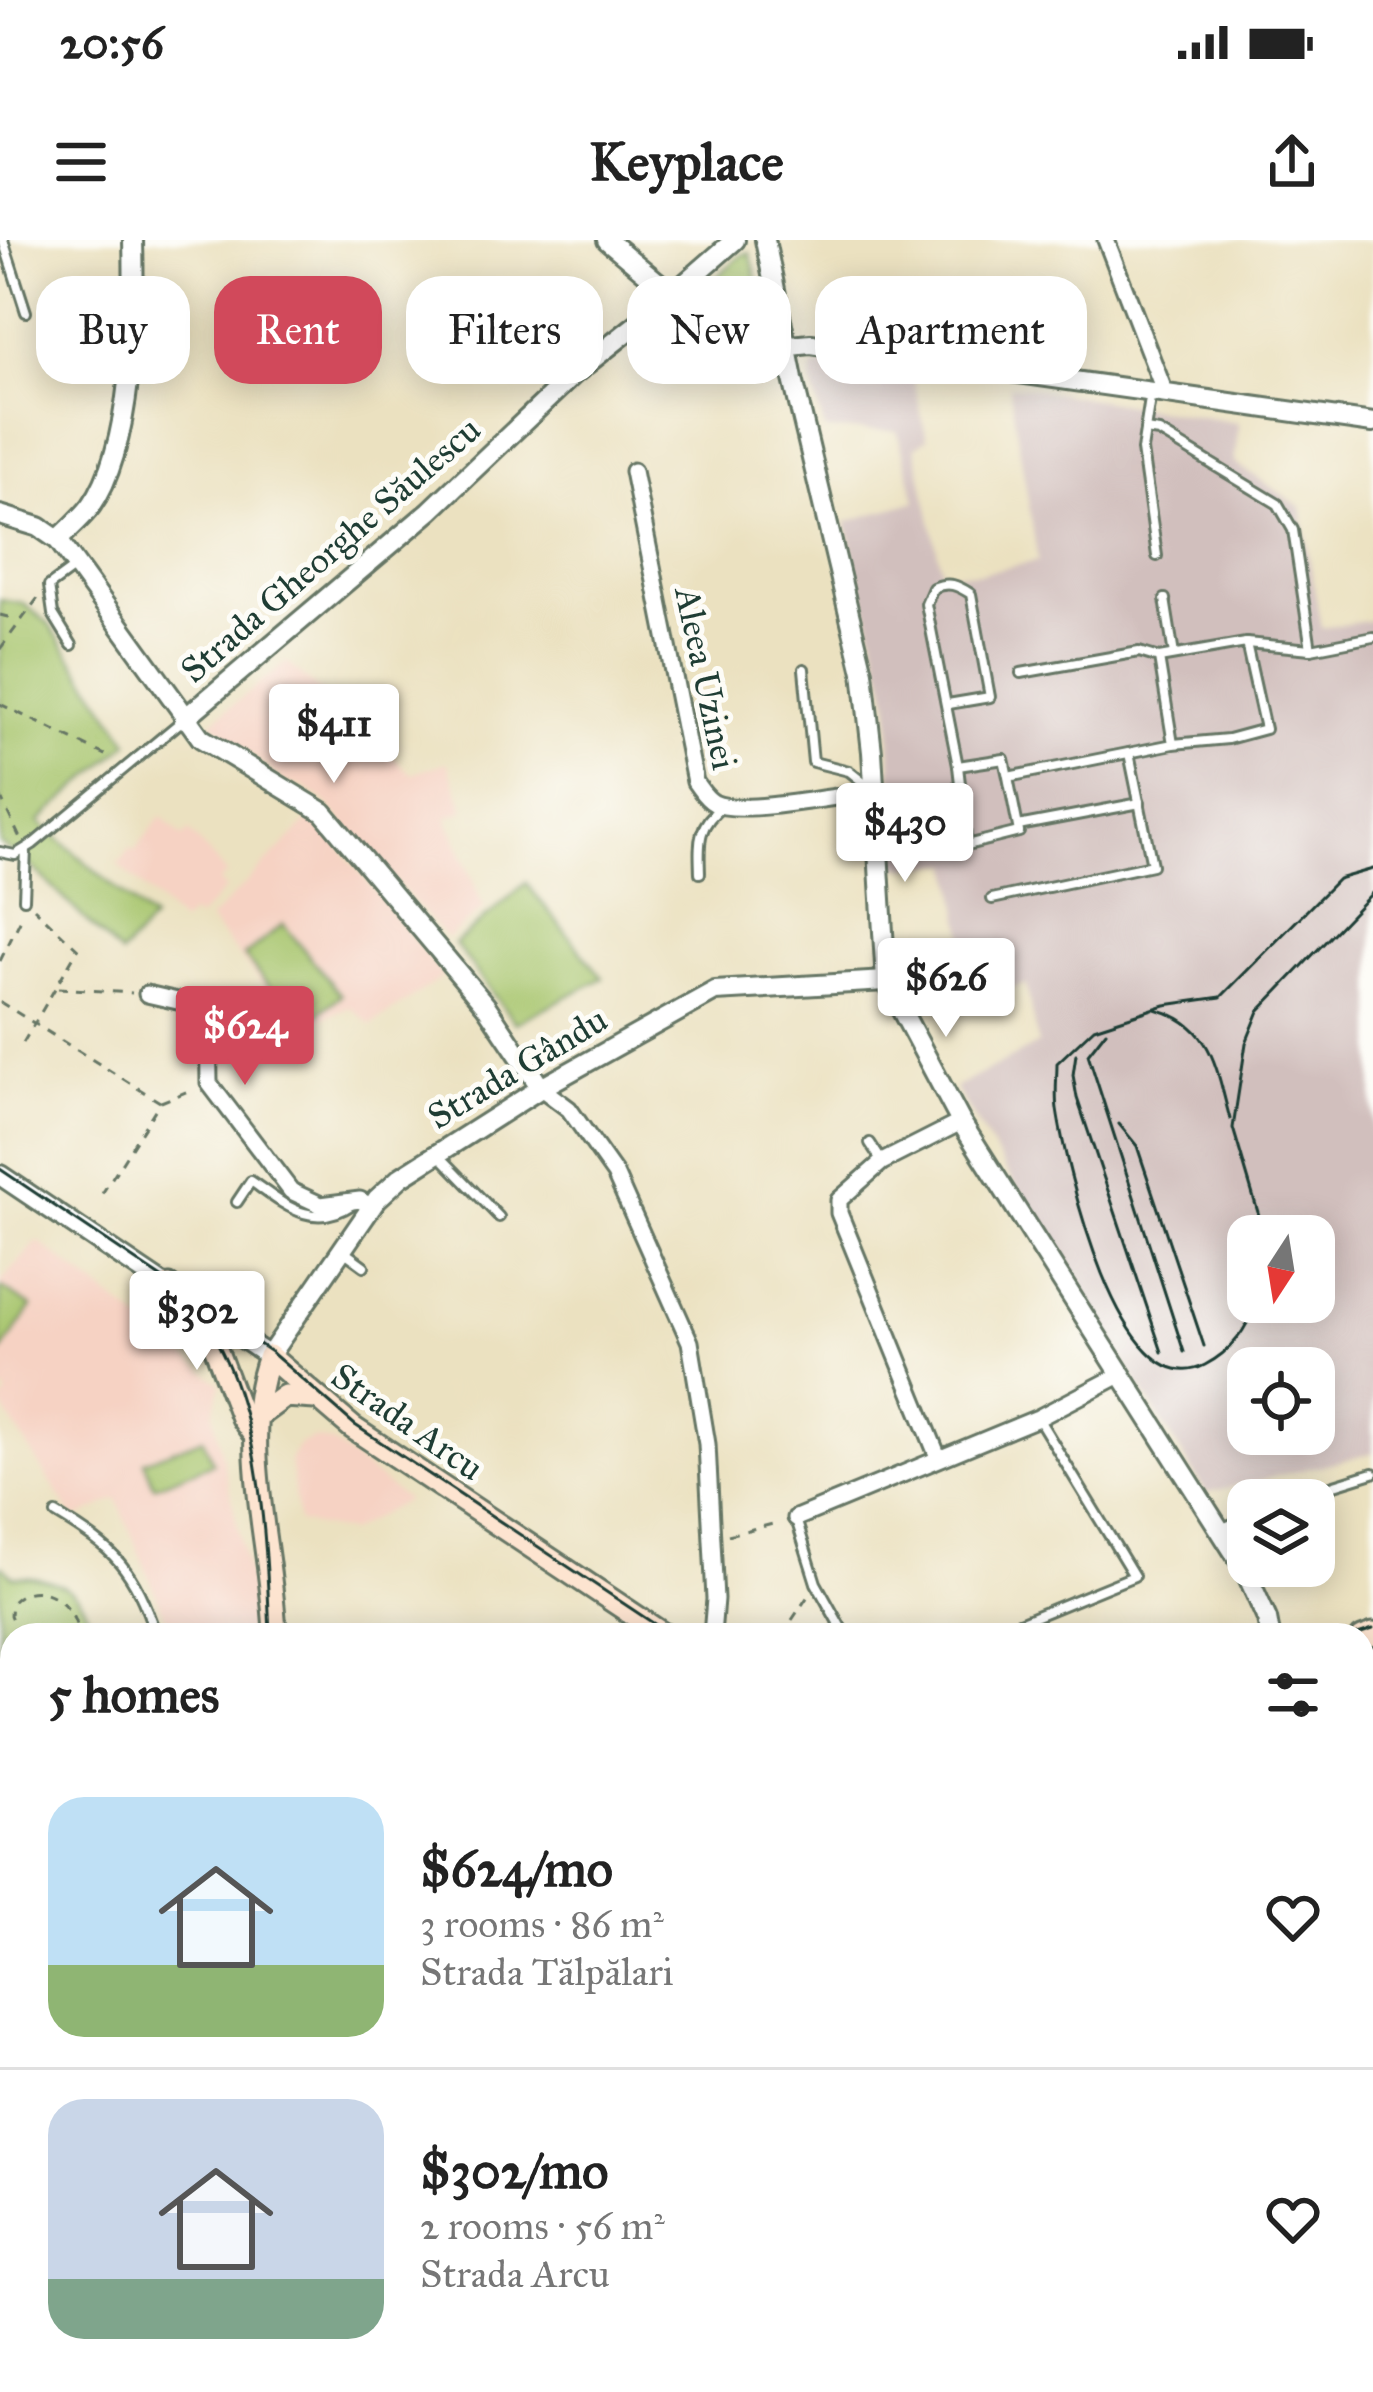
<!DOCTYPE html>
<html lang="en">
<head>
<meta charset="utf-8">
<style>
  body { margin:0; font-family:"IM FELL Great Primer",serif; background:#f6f6f6; color:#222; height:100vh; display:flex; flex-direction:column; font-size:45px; white-space:nowrap }
  * { box-sizing:border-box; margin:0 }
  p { font-size:39px; color:#767676 }
  .icon { flex:none; width:66px; height:66px; fill:none; stroke:currentColor; stroke-width:2; stroke-linecap:round; stroke-linejoin:round }
  .map { position:relative; flex:1; overflow:hidden }
  .side { position:absolute; left:0px; top:1383px; width:1374px; height:771px; display:flex; flex-direction:column; background:#fff; border-radius:36px 36px 0 0; box-shadow:0 6px 30px #0003 }
  .side>* { flex:none }
  .guide { position:absolute; left:36px; top:36px; width:1302px; height:108px; display:flex; gap:24px }
  .needle { width:78px; rotate:192deg }
  .tools { position:absolute; left:1227px; top:975px; display:grid; gap:24px }
  .tools a { display:grid; place-items:center; width:108px; height:108px; border-radius:24px; background:#fff; box-shadow:0 6px 30px #0003; font-size:60px }
  .price { position:absolute; translate:-50% -102px; padding:0 27px; border-radius:12px; background:#fff; color:#222; font-size:39px; line-height:78px; filter:drop-shadow(0 3px 6px #0008) }
  .price::after { content:''; position:absolute; left:50%; top:72px; width:36px; height:27px; margin-left:-18px; background:inherit; clip-path:polygon(0 0,100% 0,50% 100%) }
  .price.on { background:#d1495b; color:#fff }
  ul { padding:0; list-style:none }
  li { display:flex; align-items:center; gap:36px; height:300px; padding:0 48px }
  li+li { border-top:3px solid #e0e0e0 }
  li span { display:grid; place-items:center; flex:none; width:336px; height:240px; border-radius:36px; color:#555 }
  li>.icon { margin-inline-start:auto }
  span .icon { width:144px; height:144px; fill:#fffc; stroke-width:1 }
  li b { font-size:51px }
  h2 { display:flex; justify-content:space-between; align-items:center; height:144px; padding:0 48px; font-size:51px }
  .pill { padding:0 42px; border-radius:36px; background:#fff; box-shadow:0 6px 30px #0003; font-size:42px; line-height:108px }
  .pill.on { background:#d1495b; color:#fff }
  .status { display:flex; justify-content:space-between; align-items:center; height:84px; padding:0 60px; background:#fff; direction:ltr }
  .status svg { height:33px; fill:currentColor }
  header { display:flex; justify-content:space-between; align-items:center; height:156px; padding:0 48px; background:#fff; font-size:54px; font-weight:700 }
  .map>svg:first-child { display:block }
  .built { fill:#f6d2c3 }
  .industrial { fill:#d1bfbd; fill-rule:evenodd }
  .green { fill:#a6c46b; stroke:#628050; stroke-width:3 }
  .lines { fill:none; stroke-linecap:round; stroke-linejoin:round }
  .primary-tunnel { stroke:#c2c0a4; stroke-width:24; stroke-dasharray:24 12; stroke-linecap:butt }
  .service-casing { stroke:#667665; stroke-width:14 }
  .pedestrian-casing { stroke:#667665; stroke-width:18 }
  .minor-casing { stroke:#667665; stroke-width:21 }
  .tertiary-casing { stroke:#667665; stroke-width:24 }
  .secondary-casing { stroke:#667665; stroke-width:27 }
  .primary-casing { stroke:#667665; stroke-width:30 }
  .path { stroke:#667665; stroke-width:3; stroke-dasharray:9 9; stroke-linecap:butt }
  .service { stroke:#fff; stroke-width:8 }
  .pedestrian { stroke:#fff; stroke-width:12 }
  .minor { stroke:#fff; stroke-width:15 }
  .tertiary { stroke:#fff; stroke-width:18 }
  .secondary { stroke:#fde4d0; stroke-width:21 }
  .primary { stroke:#f9bc8a; stroke-width:24 }
  .tram { stroke:#1f3d34; stroke-width:3 }
  .labels { text-anchor:middle; stroke-width:10; stroke-linejoin:round; paint-order:stroke }
  .street-label { font-size:36px; fill:#1f3d34; stroke:#fdfcf7 }
</style>
</head>
<body>
<div class="status"><b>20:56</b><svg viewBox="0 0 49 12"><path d="M0 12V9h3v3zM5 12V6h3v6zM10 12V3h3v9zM15 12V0h3v12zM26 1h20v11H26zM47 4h2v5h-2z"/></svg></div>
<header><svg class="icon" aria-label="menu" viewBox="0 0 24 24"><path d="M4 6h16M4 12h16M4 18h16"/></svg>Keyplace<svg class="icon" aria-label="share" viewBox="0 0 24 24"><path d="M12 15V3M7 8l5-5 5 5M5 13v7h14v-7"/></svg></header>
<div class="map">
<svg width="1373" height="2152" viewBox="0 0 1373 2152">
  <rect width="100%" height="100%" fill="#fdfcf7"/>
  <filter id="ink" filterUnits="userSpaceOnUse"><feTurbulence type="fractalNoise" baseFrequency=".00833" numOctaves="2"/><feDisplacementMap in="SourceGraphic" scale="24" xChannelSelector="R" yChannelSelector="G"/><feConvolveMatrix kernelMatrix="1 2 1 2 8 2 1 2 1" color-interpolation-filters="sRGB"/></filter>
  <filter id="wash" filterUnits="userSpaceOnUse"><feTurbulence type="fractalNoise" baseFrequency=".004" numOctaves="4" result="noise"/><feDisplacementMap in="SourceGraphic" scale="48" xChannelSelector="R" yChannelSelector="G"/><feGaussianBlur stdDeviation="2.7" result="paint"/><feColorMatrix in="noise" values="0 0 0 0 0 0 0 0 0 0 0 0 0 0 0 0 0 1.4 0 .05"/><feComposite in="paint" operator="in"/></filter>
  <g filter="url(#wash)">
    <rect width="100%" height="100%" fill="#ebe1c0"/>
    <g class="built">
      <path d="M287 422 412 534 447 522 465 570 447 578 484 668 447 699 323 560 303 547 284 542 211 482Z"/>
      <path d="M314 575 443 737 371 785 350 767 299 789 209 680Z"/>
      <path d="M161 576 183 597 189 591 227 634 219 642 226 649 197 679 191 674 181 683 116 622 122 621 130 608 135 611Z"/>
      <path d="M38 1001 221 1144 213 1173 255 1367 248 1395H173L117 1259 74 1279 0 1163 8 1155 0 1144V1043Z"/>
      <path d="M315 1198 333 1203 406 1260 349 1292 298 1282 290 1220 299 1204Z"/>
    </g>
    <path class="industrial" d="M830 122 912 133 927 199 915 207 942 332 980 333 1038 321 1009 145 1239 183 1234 222 1301 267 1321 388 1373 380V1213L1206 1253 955 848 1038 804 1026 745 975 754 951 624 893 628 890 463 846 282 916 261 897 191 825 190 811 141 812 129ZM1248 996H1314V1062H1248ZM1248 1128H1314V1194H1248Z"/>
    <g class="green">
      <path d="M750 12 765 71V80L757 83 701 50 742 15Z"/>
      <path d="M0 360 24 364 48 383 129 502 39 582 152 680 121 715 34 629 0 604Z"/>
      <path d="M526 643 603 738 515 783 455 704Z"/>
      <path d="M283 684 341 755 302 787 244 716Z"/>
      <path d="M2 1048 32 1067 0 1114V1050Z"/>
      <path d="M203 1198 213 1223 154 1246 144 1221Z"/>
      <path d="M3 1326 12 1336C48 1336 84 1346 91 1387L111 1382 109 1395H12V1437L0 1428V1327Z"/>
      <path d="M358 2142H433L432 2148 447 2151 357 2152Z"/>
      <path d="M453 2142H518L516 2152H471L452 2147Z"/>
    </g>
  </g>
  <g filter="url(#ink)">
    <g class="lines">
      <path class="primary-tunnel" d="M252 2142 264 2152"/>
      <g class="service-casing">
        <g id="service">
          <path d="M3 0 26 72"/>
          <path d="M1151 152 1142 210 1157 316"/>
          <path d="M1145 190 1159 192 1278 264 1293 290 1311 409"/>
          <path d="M1165 359 1174 415"/>
          <path d="M72 405 53 374 49 346 75 327"/>
          <path d="M804 429 813 522 849 531 869 547"/>
          <path d="M1021 433 1139 412 1159 418 1246 403 1311 409 1373 397"/>
          <path d="M948 464 990 457 971 354C957 345 949 341 933 348L926 364 958 526"/>
          <path d="M1173 504 1228 499 1265 489 1246 403"/>
          <path d="M1008 537 1019 592 967 605 958 526 1004 519 1008 537 1173 504 1159 418"/>
          <path d="M1018 586 1140 563"/>
          <path d="M0 612 15 615 33 604 183 480"/>
          <path d="M700 633C699 602 697 585 723 566"/>
          <path d="M24 659 26 609"/>
          <path d="M992 659 1152 625 1129 513"/>
          <path d="M887 741 953 731"/>
          <path d="M870 903 881 920"/>
          <path d="M438 914 499 977"/>
          <path d="M237 962 251 941C285 965 313 991 353 964"/>
          <path d="M342 1010 364 1026"/>
          <path d="M1286 1260 1373 1233"/>
          <path d="M56 1274C116 1310 133 1328 156 1395"/>
          <path d="M796 1279 816 1343 845 1395"/>
          <path d="M1221 1289 1248 1277"/>
          <path d="M990 1395 1134 1336 1038 1178"/>
          <path d="M1362 1766 1373 1757"/>
          <path d="M0 1775 5 1781"/>
          <path d="M0 2006 12 2016"/>
          <path d="M8 2106 12 2100"/>
          <path d="M581 2142 608 2152"/>
          <path d="M535 2152 538 2142"/>
        </g>
      </g>
      <g class="pedestrian-casing">
        <path id="pedestrian" d="M0 1527 12 1570"/>
      </g>
      <g class="minor-casing">
        <g id="minor">
          <path d="M1106 0 1165 153"/>
          <path d="M633 231 695 542C701 550 705 558 714 563 739 576 842 555 875 551"/>
          <path d="M147 754 208 768 209 843 291 951 321 965 360 960 370 966"/>
          <path d="M541 848 569 869 615 934 690 1102 707 1204 715 1359 712 1395"/>
          <path d="M938 1217 839 973V960L882 922 961 882"/>
          <path d="M796 1278 1038 1178 1120 1135"/>
          <path d="M1362 1633 1373 1654"/>
          <path d="M1280 2142 1283 2152"/>
          <path d="M98 2152 106 2142"/>
        </g>
      </g>
      <g class="tertiary-casing">
        <g id="tertiary">
          <path d="M607 0 673 55 724 85 771 108 811 104 1373 183"/>
          <path d="M765 0 793 139 863 432 872 512 886 741 961 882 1244 1328 1267 1379 1270 1395"/>
          <path d="M0 275 39 287 58 300 201 498 323 572 486 766 541 848"/>
          <path d="M58 300C69 289 82 278 91 266 133 207 135 72 133 0"/>
          <path d="M184 479 430 271 574 134 651 73 735 0"/>
          <path d="M0 935 269 1116 377 959 401 937 541 848 715 751 886 741"/>
          <path d="M728 2152 734 2142"/>
        </g>
      </g>
      <g class="secondary-casing">
        <g id="secondary">
          <path d="M169 1046 214 1104 242 1178 252 1192"/>
          <path d="M255 1178 285 1156 315 1158"/>
          <path d="M275 1395C272 1303 237 1205 269 1116L353 1188 664 1395"/>
          <path d="M1362 1398 1373 1394"/>
          <path d="M0 1931 12 1941"/>
          <path d="M1362 1979 1373 1989"/>
          <path d="M147 2142V2152"/>
          <path d="M310 2152V2142"/>
        </g>
      </g>
      <g class="primary-casing">
        <g id="primary">
          <path d="M0 1873 12 1882"/>
          <path d="M0 1905 12 1914"/>
        </g>
      </g>
      <g class="path">
        <path d="M0 375 16 379"/>
        <path d="M0 409 38 358"/>
        <path d="M0 464 113 519"/>
        <path d="M0 556 20 598"/>
        <path d="M0 721 23 675"/>
        <path d="M58 748 132 753"/>
        <path d="M0 762 160 862 98 960"/>
        <path d="M23 803 78 709 34 668"/>
        <path d="M161 862 191 850"/>
        <path d="M728 1295 777 1283"/>
        <path d="M18 1395 10 1375 11 1363C37 1335 76 1363 78 1395"/>
        <path d="M782 1395 808 1356"/>
        <path d="M0 1439 12 1424"/>
        <path d="M0 1677 12 1671"/>
        <path d="M375 2152 378 2142"/>
      </g>
      <use href="#service" class="service"/>
      <use href="#pedestrian" class="pedestrian"/>
      <use href="#minor" class="minor"/>
      <use href="#tertiary" class="tertiary"/>
      <use href="#secondary" class="secondary"/>
      <use href="#primary" class="primary"/>
      <g class="tram">
        <path d="M1155 769C1213 784 1216 828 1230 879"/>
        <path d="M1106 791 1088 814 1184 1112"/>
        <path d="M1076 814 1073 835 1077 858 1162 1112"/>
        <path d="M1119 884 1137 906 1204 1106"/>
        <path d="M0 929 271 1112 355 1185 671 1395"/>
        <path d="M1265 996 1233 888 1246 803 1259 771 1373 652"/>
        <path d="M1256 1062C1247 1090 1232 1111 1205 1125 1120 1169 1065 923 1057 869 1055 855 1057 838 1057 823L1094 788 1165 765 1221 757 1338 639 1373 629"/>
        <path d="M192 1067C260 1140 266 1297 270 1395"/>
        <path d="M1355 1395 1373 1389"/>
        <path d="M1362 1973 1373 1983"/>
        <path d="M283 2142 285 2152"/>
      </g>
    </g>
  </g>
  <g class="labels">
    <g class="street-label">
      <text transform="translate(330 309) rotate(-41)" y="13">Strada Gheorghe Săulescu</text>
      <text transform="translate(707 438) rotate(78)" y="13">Aleea Uzinei</text>
      <text transform="translate(517 827) rotate(-31)" y="13">Strada Gându</text>
      <text transform="translate(408 1181) rotate(35)" y="13">Strada Arcu</text>
    </g>
  </g>
</svg>
<div class="tools">
<a><svg class="needle" viewBox="-14 -14 28 28"><path d="M0-13l5 13h-10z" fill="#e53935"/><path d="M0 13l5-13h-10z" fill="#767676"/></svg></a>
<a><svg class="icon" aria-label="locate" viewBox="0 0 24 24"><circle cx="12" cy="12" r="6"/><path d="M12 2v4M12 18v4M2 12h4M18 12h4"/></svg></a>
<a><svg class="icon" aria-label="layers" viewBox="0 0 24 24"><path d="M12 4l9 5-9 5-9-5zM3 14l9 5 9-5"/></svg></a>
</div>
<b class="price" style="left:334px;top:546px">$411</b>
<b class="price" style="left:905px;top:645px">$430</b>
<b class="price" style="left:946px;top:800px">$626</b>
<b class="price on" style="left:245px;top:848px">$624</b>
<b class="price" style="left:197px;top:1133px">$302</b>
<div class="guide">
<a class="pill">Buy</a>
<a class="pill on">Rent</a>
<a class="pill">Filters</a>
<a class="pill">New</a>
<a class="pill">Apartment</a>
</div>
<section class="side">
<h2>5 homes<svg class="icon" aria-label="filters" viewBox="0 0 24 24"><path d="M4 7h16M4 17h16"/><circle cx="9" cy="7" r="2"/><circle cx="15" cy="17" r="2"/></svg></h2>
<ul>
<li><span style="background:linear-gradient(#bfe0f5 70%,#8fb573 0)"><svg class="icon" aria-label="home" viewBox="0 0 24 24"><path d="M3 11l9-7 9 7M6 9v11h12V9"/></svg></span><div><b>$624/mo</b><p>3 rooms · 86 m²</p><p>Strada Tălpălari</p></div><svg class="icon" aria-label="heart" viewBox="0 0 24 24"><path d="M12 20l-8-8c-3-5 5-10 8-4 3-6 11-1 8 4z"/></svg></li>
<li><span style="background:linear-gradient(#c9d6e8 75%,#7fa58c 0)"><svg class="icon" aria-label="home" viewBox="0 0 24 24"><path d="M3 11l9-7 9 7M6 9v11h12V9"/></svg></span><div><b>$302/mo</b><p>2 rooms · 56 m²</p><p>Strada Arcu</p></div><svg class="icon" aria-label="heart" viewBox="0 0 24 24"><path d="M12 20l-8-8c-3-5 5-10 8-4 3-6 11-1 8 4z"/></svg></li>
</ul>
</section>
</div>
</body>
</html>
